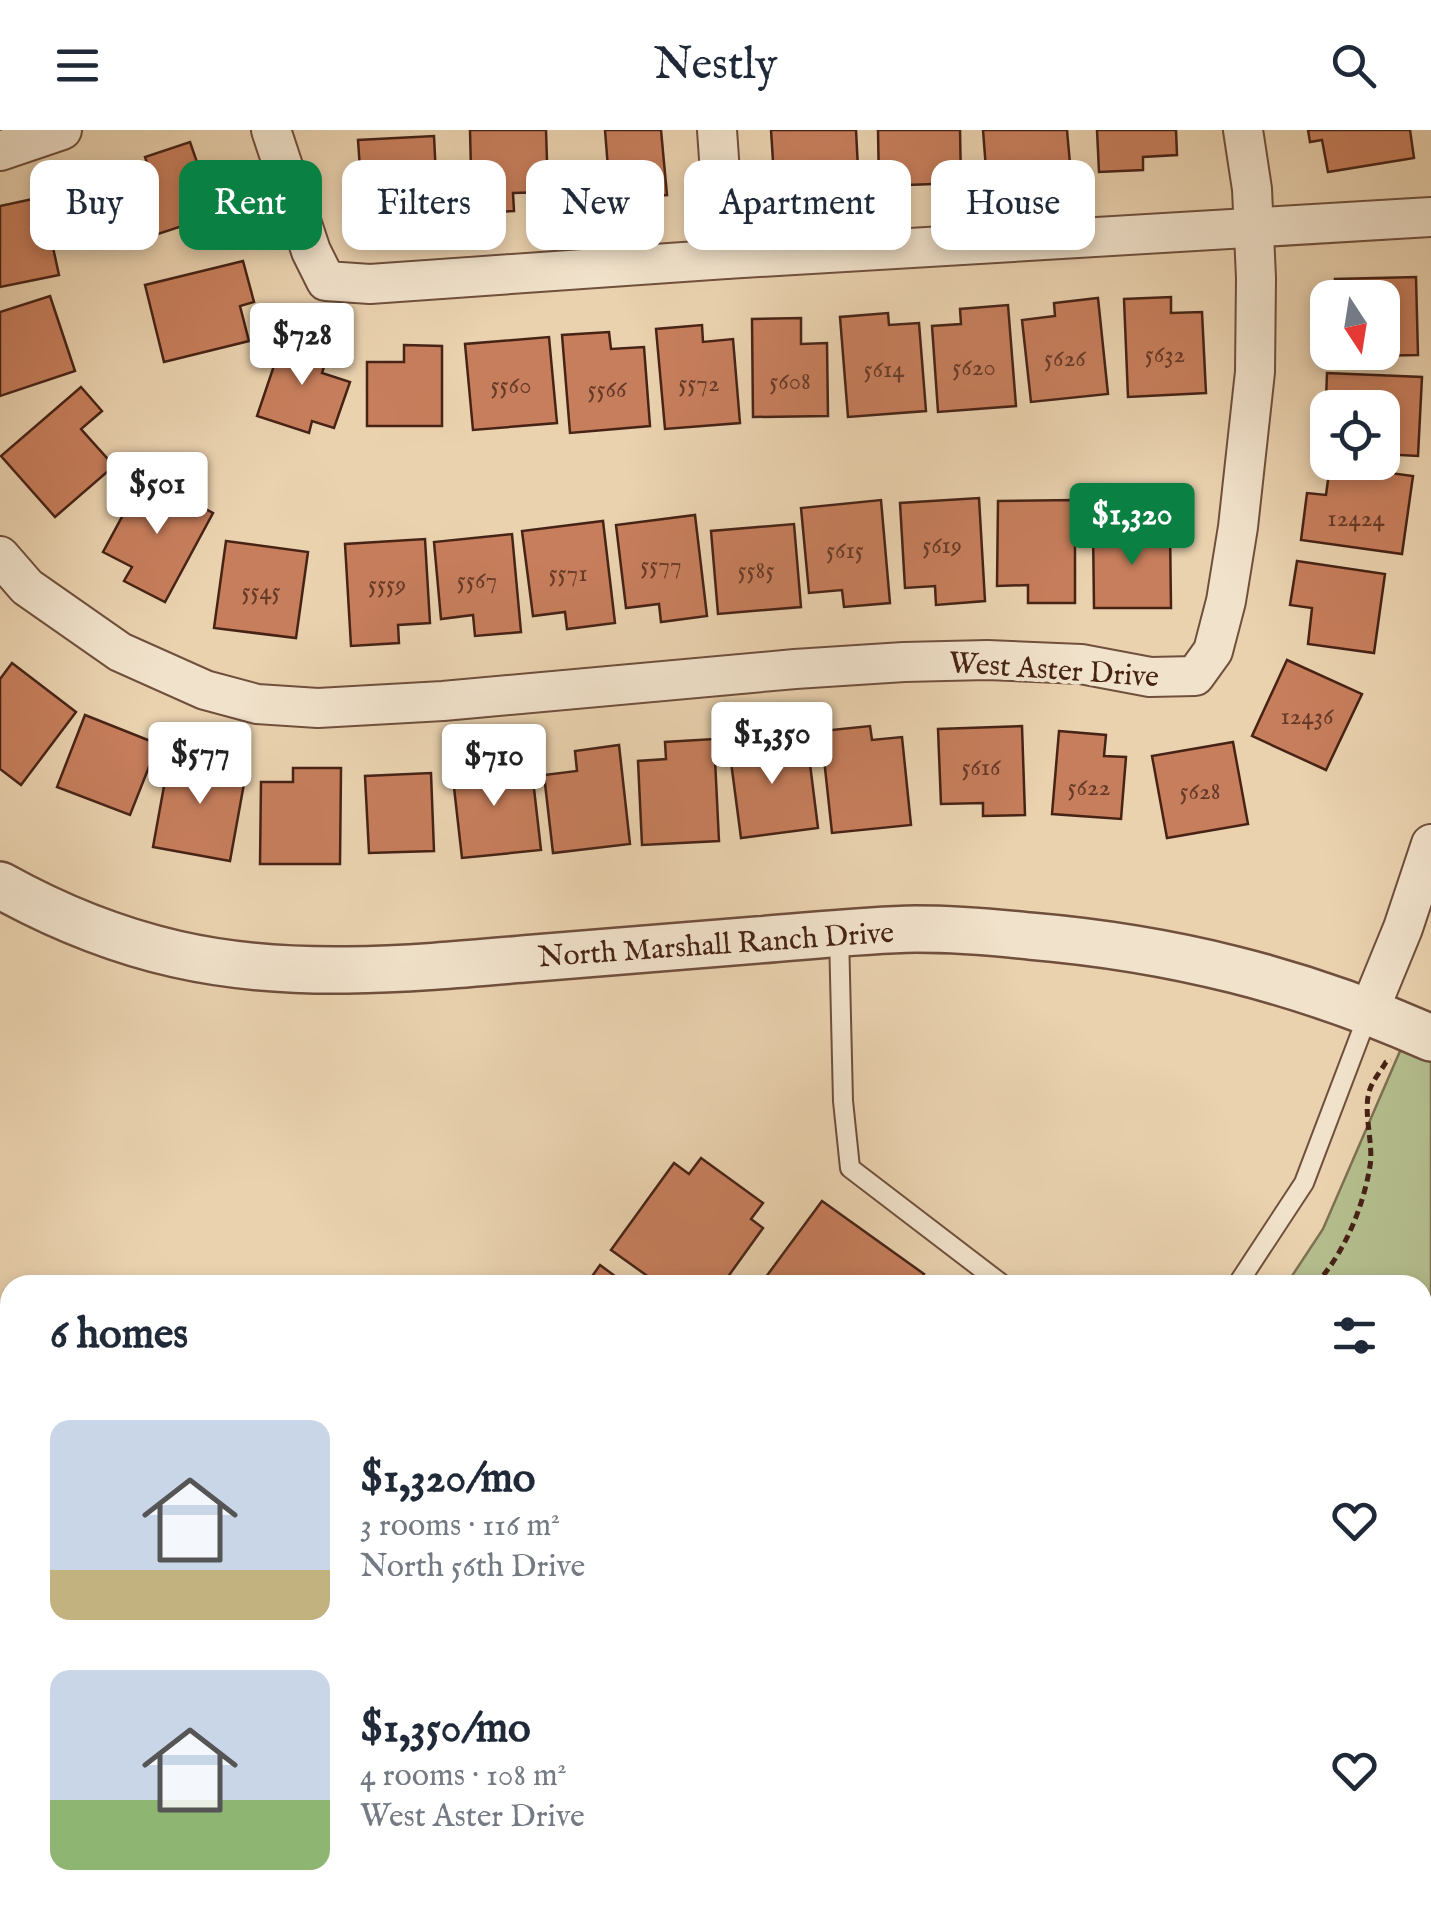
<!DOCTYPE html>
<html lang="en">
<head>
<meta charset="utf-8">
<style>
  body { margin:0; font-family:"IM FELL English",serif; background:#f2f2f3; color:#1f2937; height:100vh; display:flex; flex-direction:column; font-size:38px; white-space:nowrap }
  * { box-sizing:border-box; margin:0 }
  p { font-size:32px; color:#747a83 }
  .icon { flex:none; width:55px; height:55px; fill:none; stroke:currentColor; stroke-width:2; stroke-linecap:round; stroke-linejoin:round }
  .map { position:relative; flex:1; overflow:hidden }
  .details { position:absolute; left:0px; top:1145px; width:1432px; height:642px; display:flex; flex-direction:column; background:#fff; border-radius:30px 30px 0 0; box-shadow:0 5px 15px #0003 }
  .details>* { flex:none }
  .hud { position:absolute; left:30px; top:30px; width:1372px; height:90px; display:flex; gap:20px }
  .needle { width:65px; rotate:168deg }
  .controls { position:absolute; left:1310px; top:150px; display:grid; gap:20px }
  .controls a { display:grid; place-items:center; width:90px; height:90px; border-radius:20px; background:#fff; box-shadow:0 5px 15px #0003; font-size:50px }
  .price { position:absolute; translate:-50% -85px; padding:0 22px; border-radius:10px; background:#fff; color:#222; font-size:32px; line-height:65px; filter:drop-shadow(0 2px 5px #0008) }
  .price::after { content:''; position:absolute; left:50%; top:60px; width:30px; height:22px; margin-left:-15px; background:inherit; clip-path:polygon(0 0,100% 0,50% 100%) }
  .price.on { background:#0b8043; color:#fff }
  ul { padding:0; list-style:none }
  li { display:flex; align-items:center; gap:30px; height:250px; padding:0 50px }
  li span { display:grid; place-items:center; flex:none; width:280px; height:200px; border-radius:20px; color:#555 }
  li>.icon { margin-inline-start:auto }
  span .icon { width:120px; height:120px; fill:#fffc; stroke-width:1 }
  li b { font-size:42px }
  h2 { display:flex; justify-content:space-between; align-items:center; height:120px; padding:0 50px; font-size:42px }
  .tag { padding:0 35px; border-radius:20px; background:#fff; box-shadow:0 5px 15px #0003; font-size:35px; line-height:90px }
  .tag.on { background:#0b8043; color:#fff }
  header { display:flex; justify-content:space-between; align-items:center; height:130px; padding:0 50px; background:#fff; font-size:45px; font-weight:600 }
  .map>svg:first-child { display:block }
  .green { fill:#b4bd8d; stroke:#7e7052; stroke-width:2.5 }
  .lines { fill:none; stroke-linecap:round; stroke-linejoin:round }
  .canal { stroke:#9bb5b5; stroke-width:32 }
  .building { fill:#c77e5c; stroke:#472316; stroke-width:2.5 }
  .service-casing { stroke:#704f3c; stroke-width:22 }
  .minor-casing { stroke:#704f3c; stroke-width:42 }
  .tertiary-casing { stroke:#704f3c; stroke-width:50 }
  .path { stroke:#472316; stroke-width:5; stroke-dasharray:8 5; stroke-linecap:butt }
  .service { stroke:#f1e2cb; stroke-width:18 }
  .minor { stroke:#f1e2cb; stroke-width:38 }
  .tertiary { stroke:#f1e2cb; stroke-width:45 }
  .labels { text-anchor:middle; stroke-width:8; stroke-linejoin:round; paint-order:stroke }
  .number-label { font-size:25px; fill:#673a28 }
  .street-label { font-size:30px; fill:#472316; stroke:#f1e2cb }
</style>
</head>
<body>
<header><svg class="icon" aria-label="menu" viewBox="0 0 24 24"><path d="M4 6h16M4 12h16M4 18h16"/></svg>Nestly<svg class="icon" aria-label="search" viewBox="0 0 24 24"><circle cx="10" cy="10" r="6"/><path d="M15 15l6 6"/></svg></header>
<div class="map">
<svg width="1431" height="1786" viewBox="0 0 1431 1786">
  <rect width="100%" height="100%" fill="#ead2af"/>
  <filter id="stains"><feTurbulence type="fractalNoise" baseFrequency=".002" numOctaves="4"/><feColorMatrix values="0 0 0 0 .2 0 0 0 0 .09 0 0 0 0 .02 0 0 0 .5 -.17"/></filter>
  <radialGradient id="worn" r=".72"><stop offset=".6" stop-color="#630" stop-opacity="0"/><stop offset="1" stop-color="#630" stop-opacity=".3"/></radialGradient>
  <g class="green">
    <path d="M1410 898 1431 908V1267L1423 1261 1422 1155H1286L1323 1099Z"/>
    <path d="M0 1693 10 1700V1778H115L126 1786H0Z"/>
    <path d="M827 1778H910L901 1786H821Z"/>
  </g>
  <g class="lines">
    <g class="canal">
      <path d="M0 1514 10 1522"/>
      <path d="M357 1778 368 1786"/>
    </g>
  </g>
  <g class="building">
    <path d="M470 0H546L548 62 513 63 514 81 472 83Z"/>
    <path d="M605 0H661L667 65 590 71 587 40 608 38Z"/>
    <path d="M771 0H856L859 58 775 63Z"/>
    <path d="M878 0H960L961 53 879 56Z"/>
    <path d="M983 0H1067L1071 45 987 52Z"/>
    <path d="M1097 0H1176L1177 25 1143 27V40L1099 42Z"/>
    <path d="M1308 0H1410L1414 28 1328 42 1322 10 1310 12Z"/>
    <path d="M434 6 438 86 391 88 390 67 362 69 358 10Z"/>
    <path d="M190 12 200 41 219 35 234 79 152 106 134 51 151 45 145 27Z"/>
    <path d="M42 67 59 145 0 157V76Z"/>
    <path d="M243 131 254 172 240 176 249 211 164 232 145 155Z"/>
    <path d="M1416 147 1418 225 1319 227 1318 177H1328V222H1382V168H1335V149Z"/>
    <path d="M50 166 75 241 0 266V182Z"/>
    <path d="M1171 167V183L1202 182 1206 263 1128 267 1124 169Z"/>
    <path d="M1098 168 1108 264 1031 272 1022 190 1055 186 1054 173Z"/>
    <path d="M1008 175 1016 276 938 282 932 196 961 194 960 179Z"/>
    <path d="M888 183 889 195 919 193 926 281 848 287 840 187Z"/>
    <path d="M801 188V214L827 213 828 286 753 287 752 189Z"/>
    <path d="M702 195 703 212 733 209 740 293 665 299 656 199Z"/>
    <path d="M609 202 611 219 644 217 650 296 570 303 562 205Z"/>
    <path d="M284 206 329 221 322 243 350 252 334 298 312 291 309 303 257 286Z"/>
    <path d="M549 207 557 293 473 300 465 214Z"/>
    <path d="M404 215 442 216V296H367V232H404Z"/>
    <path d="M1327 243 1422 247 1418 326 1382 324V278H1328V322H1324Z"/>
    <path d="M81 257 102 281 81 299 114 336 55 387 1 326Z"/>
    <path d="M1330 335 1413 346 1402 424 1301 410 1307 363 1326 365Z"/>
    <path d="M144 346 213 383 165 472 124 451 132 437 103 422Z"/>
    <path d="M979 368 985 471 936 475 935 456 905 458 900 373Z"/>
    <path d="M881 370 890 473 844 477 842 460 809 463 801 378Z"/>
    <path d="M1075 370V473H1028V455L997 456 998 371Z"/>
    <path d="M695 385 707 486 661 492 659 474 626 478 616 395Z"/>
    <path d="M603 391 615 493 567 499 565 482 533 486 522 401Z"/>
    <path d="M794 394 801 477 718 484 711 401Z"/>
    <path d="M1170 398 1171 478H1094L1093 399Z"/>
    <path d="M512 404 521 502 475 506 473 485 441 489 434 412Z"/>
    <path d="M425 409 430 493 398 495 399 513 351 516 345 414Z"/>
    <path d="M226 411 308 422 296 508 214 498Z"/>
    <path d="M1297 431 1385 444 1374 523 1308 514 1312 478 1290 475Z"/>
    <path d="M1287 530 1362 564 1326 640 1252 606Z"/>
    <path d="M12 533 76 582 21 655 0 639V549Z"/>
    <path d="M85 585 158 614 130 685 57 657Z"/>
    <path d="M870 596 872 610 902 607 911 695 832 703 821 601Z"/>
    <path d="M1022 596 1025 685 983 686V673L941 674 938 599Z"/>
    <path d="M1059 601 1106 605 1104 626 1126 627 1121 689 1052 684Z"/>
    <path d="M777 603 779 621 808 618 818 698 741 708 728 609Z"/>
    <path d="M714 609 719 711 642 715 638 631 666 629 665 612Z"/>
    <path d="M1233 612 1248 694 1167 708 1152 626Z"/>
    <path d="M619 615 630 714 553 723 544 645 577 641 575 621Z"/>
    <path d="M170 623 247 637 230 731 153 717Z"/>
    <path d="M501 626 503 644 532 641 541 720 462 728 451 631Z"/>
    <path d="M293 638H341L340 734H260L261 652H293Z"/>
    <path d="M431 643 434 721 369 723 365 646Z"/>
    <path d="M701 1028 763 1073 751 1089 763 1098 722 1155H660L611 1120 674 1033 689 1044Z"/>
    <path d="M822 1071 924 1144 917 1155H760Z"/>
    <path d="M600 1135 627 1155H586Z"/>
    <path d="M1422 1345 1431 1351V1395L1422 1406Z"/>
    <path d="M1431 1424V1486L1422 1479V1435Z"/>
    <path d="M1422 1628 1431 1634V1707L1422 1719Z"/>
    <path d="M1067 1778H1150L1145 1786H1074L1065 1780Z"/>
  </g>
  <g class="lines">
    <g class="service-casing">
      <g id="service">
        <path d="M839 804 843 971 850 1038 1003 1155"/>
        <path d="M1237 1155 1304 1053 1369 882"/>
        <path d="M0 1448 10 1456"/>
        <path d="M455 1778 467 1786"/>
      </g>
    </g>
    <g class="minor-casing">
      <g id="minor">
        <path d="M271 0 311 121 326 151 370 154 726 129 1431 87"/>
        <path d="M717 0 726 129"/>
        <path d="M0 21 62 0"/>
        <path d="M0 426 27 457 120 522 205 560 257 574 318 578 443 571 795 539 904 532 987 530 1081 534 1150 547 1195 546 1213 521 1226 471 1238 397 1255 242 1256 148 1252 59 1243 0"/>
        <path d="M1369 881 1403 798 1431 714"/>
        <path d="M1422 1554 1431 1560"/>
        <path d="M1005 1778 1011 1786"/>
        <path d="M924 1786 928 1778"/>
      </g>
    </g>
    <g class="tertiary-casing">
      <path id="tertiary" d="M0 755C54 785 115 810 176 824 289 850 409 839 523 829 601 822 679 816 757 810 810 806 863 800 916 799 954 799 992 802 1029 806 1171 818 1301 850 1431 908"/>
    </g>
    <g class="path">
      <path d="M1315 1155C1344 1124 1363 1078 1370 1036 1374 1014 1362 980 1370 959 1373 950 1381 941 1386 932L1391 930"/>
      <path d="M0 1655 10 1662"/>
      <path d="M46 1778 48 1786"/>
      <path d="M151 1778 162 1786"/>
      <path d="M844 1786 851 1778"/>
    </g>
    <use href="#service" class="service"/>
    <use href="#minor" class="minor"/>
    <use href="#tertiary" class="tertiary"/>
  </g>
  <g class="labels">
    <g class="number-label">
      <text x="1165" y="232">5632</text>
      <text x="1065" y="236">5626</text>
      <text x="974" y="245">5620</text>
      <text x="884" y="247">5614</text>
      <text x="790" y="259">5608</text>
      <text x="699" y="261">5572</text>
      <text x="511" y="263">5560</text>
      <text x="607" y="267">5566</text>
      <text x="1356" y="396">12424</text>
      <text x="942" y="423">5619</text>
      <text x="845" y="428">5615</text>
      <text x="661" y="443">5577</text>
      <text x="756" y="448">5585</text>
      <text x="568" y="451">5571</text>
      <text x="477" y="458">5567</text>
      <text x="387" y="462">5559</text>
      <text x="261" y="469">5545</text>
      <text x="1307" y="594">12436</text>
      <text x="981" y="645">5616</text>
      <text x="1089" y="665">5622</text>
      <text x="1200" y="669">5628</text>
    </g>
    <g class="street-label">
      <text transform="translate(1054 539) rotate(4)" y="10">West Aster Drive</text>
      <text transform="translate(716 814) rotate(-4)" y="10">North Marshall Ranch Drive</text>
    </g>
  </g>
  <rect width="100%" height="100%" filter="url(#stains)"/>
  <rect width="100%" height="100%" fill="url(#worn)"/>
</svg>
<div class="controls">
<a><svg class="needle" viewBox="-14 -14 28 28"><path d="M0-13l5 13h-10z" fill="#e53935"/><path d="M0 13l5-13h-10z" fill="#747a83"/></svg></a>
<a><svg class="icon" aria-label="locate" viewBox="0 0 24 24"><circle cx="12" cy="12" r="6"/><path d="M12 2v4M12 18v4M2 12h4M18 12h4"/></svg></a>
</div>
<b class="price" style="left:302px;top:258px">$728</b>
<b class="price" style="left:157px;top:407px">$501</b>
<b class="price on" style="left:1132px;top:438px">$1,320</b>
<b class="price" style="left:772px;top:657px">$1,350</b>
<b class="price" style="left:200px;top:677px">$577</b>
<b class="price" style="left:494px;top:679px">$710</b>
<div class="hud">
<a class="tag">Buy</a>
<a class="tag on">Rent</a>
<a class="tag">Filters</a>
<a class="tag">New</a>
<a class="tag">Apartment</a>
<a class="tag">House</a>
</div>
<section class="details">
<h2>6 homes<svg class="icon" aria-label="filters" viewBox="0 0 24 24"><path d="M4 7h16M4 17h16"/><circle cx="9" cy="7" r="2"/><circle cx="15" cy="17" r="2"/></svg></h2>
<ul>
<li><span style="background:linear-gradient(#c9d6e8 75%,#c2b280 0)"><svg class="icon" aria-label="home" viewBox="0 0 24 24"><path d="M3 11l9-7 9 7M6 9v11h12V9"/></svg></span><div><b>$1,320/mo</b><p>3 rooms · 116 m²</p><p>North 56th Drive</p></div><svg class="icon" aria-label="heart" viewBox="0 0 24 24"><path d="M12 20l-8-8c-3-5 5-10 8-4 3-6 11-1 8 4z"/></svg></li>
<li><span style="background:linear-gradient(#c9d6e8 65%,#8fb573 0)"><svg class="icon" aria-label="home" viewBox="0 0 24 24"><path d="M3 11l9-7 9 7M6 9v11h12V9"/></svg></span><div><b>$1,350/mo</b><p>4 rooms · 108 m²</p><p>West Aster Drive</p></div><svg class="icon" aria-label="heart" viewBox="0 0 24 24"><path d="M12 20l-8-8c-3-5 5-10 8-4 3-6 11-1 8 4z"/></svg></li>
</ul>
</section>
</div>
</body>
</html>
